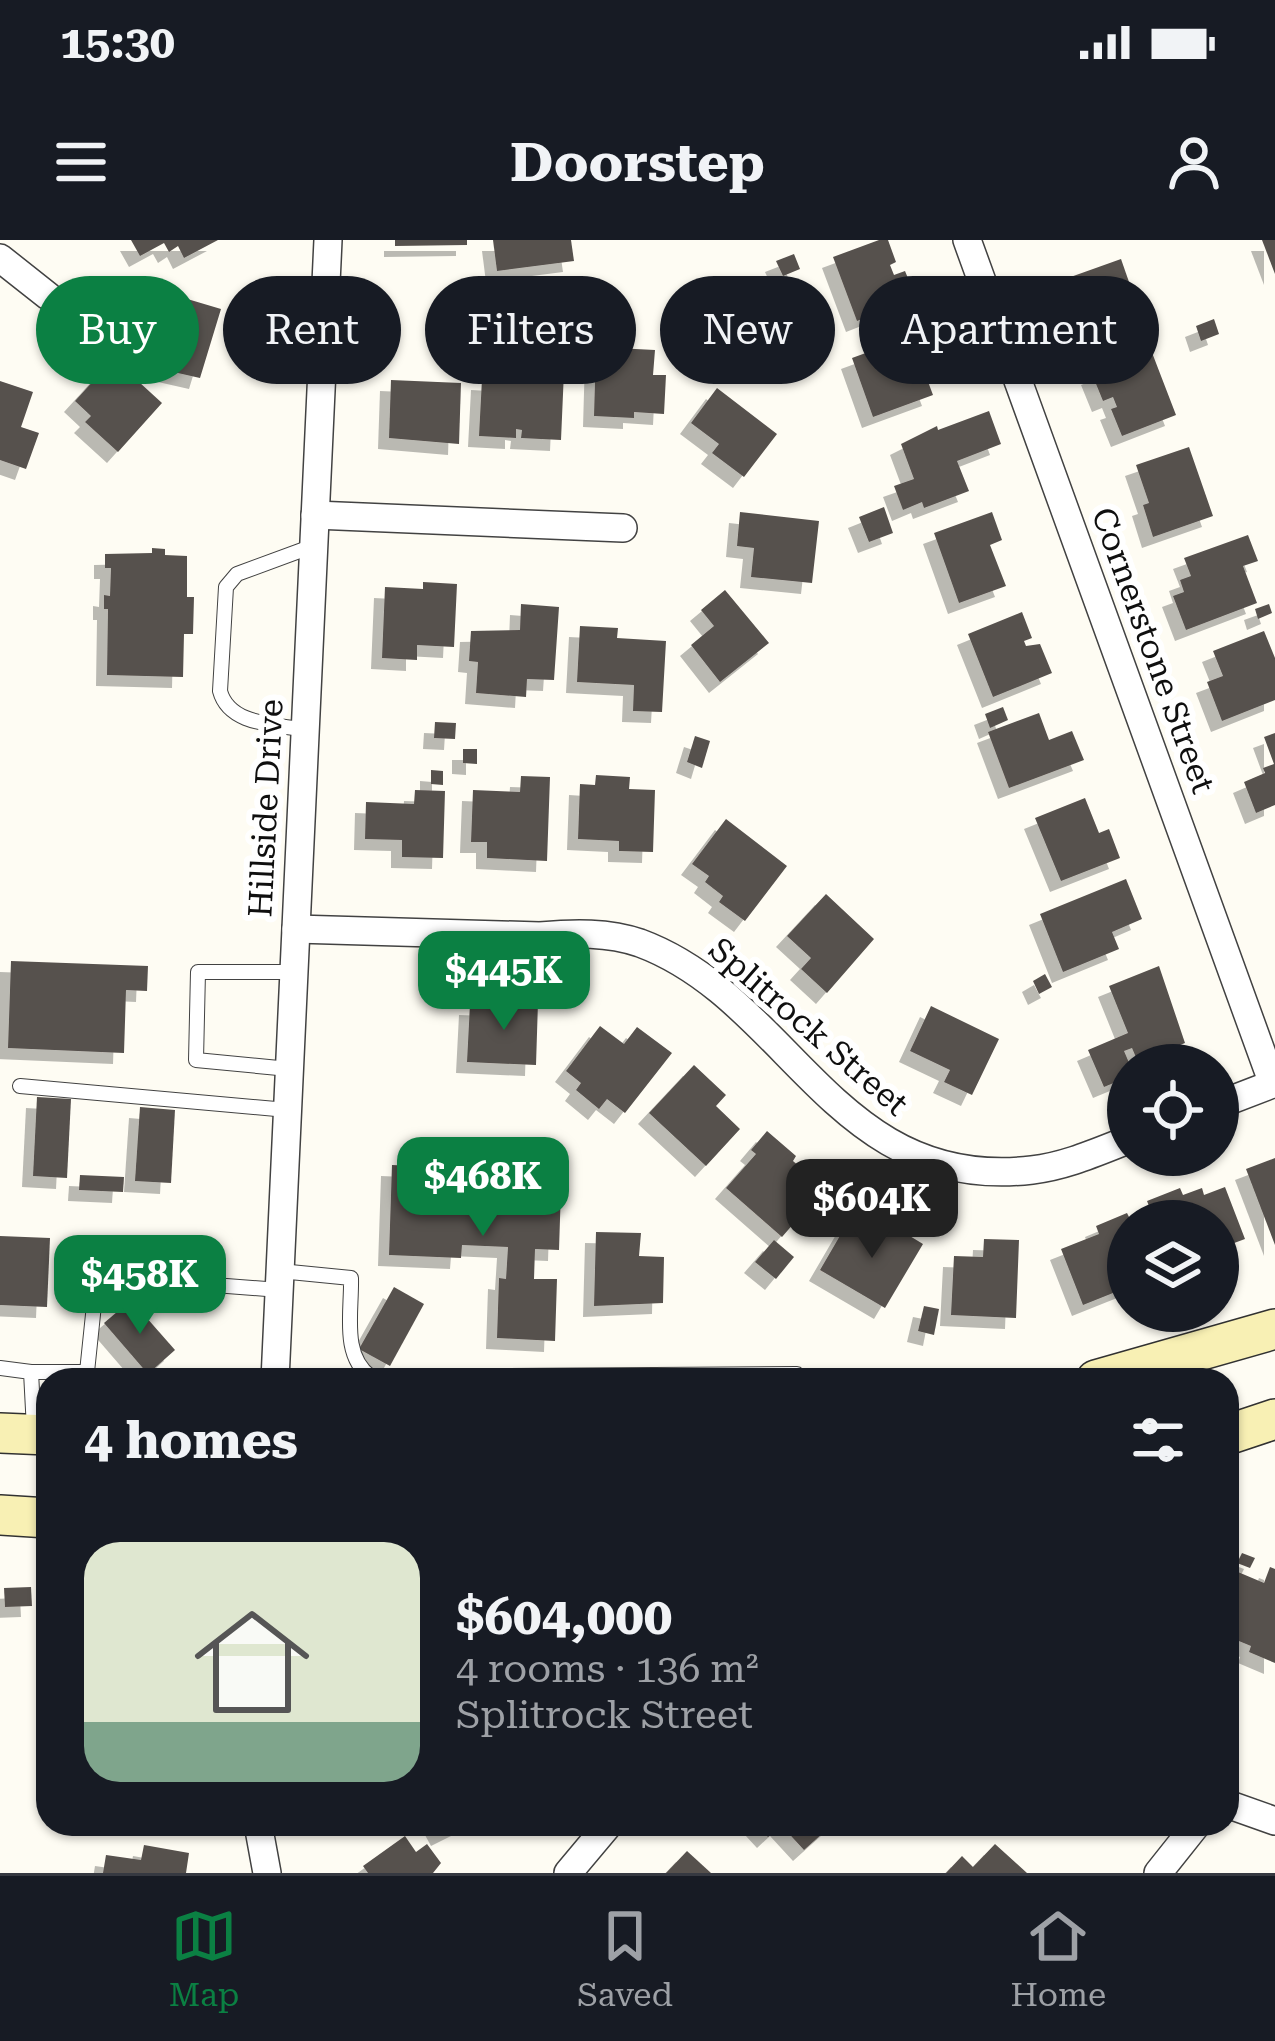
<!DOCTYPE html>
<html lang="en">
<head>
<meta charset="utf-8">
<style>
  body { margin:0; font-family:"Roboto Serif",serif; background:#20242c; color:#f1f3f6; height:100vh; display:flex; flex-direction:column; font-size:45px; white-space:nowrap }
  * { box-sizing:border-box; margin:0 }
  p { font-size:39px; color:#9ea1a6 }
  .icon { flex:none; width:66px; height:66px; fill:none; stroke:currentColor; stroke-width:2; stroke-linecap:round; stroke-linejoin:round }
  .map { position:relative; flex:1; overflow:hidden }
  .details { position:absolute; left:36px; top:1128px; width:1203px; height:468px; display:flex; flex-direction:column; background:#171b24; border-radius:36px; box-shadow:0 3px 9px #0004 }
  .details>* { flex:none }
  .hud { position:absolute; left:36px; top:36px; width:1203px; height:108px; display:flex; gap:24px }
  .controls { position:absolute; left:1107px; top:804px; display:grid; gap:24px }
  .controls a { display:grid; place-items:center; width:132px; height:132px; border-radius:50%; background:#171b24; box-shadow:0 3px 9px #0004; font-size:60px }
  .price { position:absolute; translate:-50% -102px; padding:0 27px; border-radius:24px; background:#0b8043; color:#fff; font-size:39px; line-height:78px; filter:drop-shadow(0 3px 6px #0008) }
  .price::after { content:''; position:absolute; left:50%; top:72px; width:36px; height:27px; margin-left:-18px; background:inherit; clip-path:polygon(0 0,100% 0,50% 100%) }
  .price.selected { background:#222; color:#fff }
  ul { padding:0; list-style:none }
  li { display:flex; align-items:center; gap:36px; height:300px; padding:0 48px }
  li span { display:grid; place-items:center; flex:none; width:336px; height:240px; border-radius:36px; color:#555 }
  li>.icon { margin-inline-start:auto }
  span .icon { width:144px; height:144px; fill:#fffc; stroke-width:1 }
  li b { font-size:51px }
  h2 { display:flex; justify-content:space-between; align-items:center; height:144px; padding:0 48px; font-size:51px }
  .tag { padding:0 42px; border-radius:54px; background:#171b24; box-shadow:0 3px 9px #0004; font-size:42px; line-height:108px }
  .tag.selected { background:#0b8043; color:#fff }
  .status { display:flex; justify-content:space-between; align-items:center; height:84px; padding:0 60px; background:#171b24; direction:ltr }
  .status svg { height:33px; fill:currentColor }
  header { display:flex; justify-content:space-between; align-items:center; height:156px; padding:0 48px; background:#171b24; font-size:54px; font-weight:700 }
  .tab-bar { display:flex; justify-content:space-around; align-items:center; height:168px; border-top:3px solid #363941; background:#171b24; font-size:33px; color:#9ea1a6 }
  .tab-bar a { display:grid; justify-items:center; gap:6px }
  .tab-bar .selected { color:#0b8043 }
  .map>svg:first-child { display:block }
  .building { fill:#57514d; filter:url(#shadow) }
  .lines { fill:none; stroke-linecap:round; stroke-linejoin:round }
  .lane-casing { stroke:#424242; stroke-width:16 }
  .street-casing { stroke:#424242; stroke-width:30 }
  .secondary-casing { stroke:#313131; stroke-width:42 }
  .lane { stroke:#fff; stroke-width:14 }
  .street { stroke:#fff; stroke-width:27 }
  .secondary { stroke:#f8f0b4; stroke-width:39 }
  .labels { text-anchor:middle; stroke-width:12; stroke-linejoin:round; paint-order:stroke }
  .street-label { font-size:33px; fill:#0f0f0f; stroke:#fff }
</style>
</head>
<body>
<div class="status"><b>15:30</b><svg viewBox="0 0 49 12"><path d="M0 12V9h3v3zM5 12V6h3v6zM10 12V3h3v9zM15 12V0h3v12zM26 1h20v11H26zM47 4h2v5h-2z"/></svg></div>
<header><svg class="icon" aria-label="menu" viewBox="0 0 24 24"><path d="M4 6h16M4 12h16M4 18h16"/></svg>Doorstep<svg class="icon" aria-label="person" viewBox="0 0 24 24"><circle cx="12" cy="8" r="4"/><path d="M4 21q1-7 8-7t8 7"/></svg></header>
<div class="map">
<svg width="1275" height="1633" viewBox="0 0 1275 1633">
  <defs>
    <filter id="shadow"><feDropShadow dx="-11" dy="11" stdDeviation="0" flood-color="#0004"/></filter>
  </defs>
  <rect width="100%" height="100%" fill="#fefcf3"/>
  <g class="building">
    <path d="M131 0H218L184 18 178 6 169 12 164 3 140 16Z"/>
    <path d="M395 0H467V5L395 6Z"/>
    <path d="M493 0H571L574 21 497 31Z"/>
    <path d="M879 0H888L896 22 890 25 894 35 905 31 916 58 857 81 833 17Z"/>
    <path d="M1262 0H1275V34Z"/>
    <path d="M794 14 800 29 783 36 776 21Z"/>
    <path d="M1121 19 1144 85 1085 108 1065 39Z"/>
    <path d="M619 52 626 60 614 71 607 62Z"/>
    <path d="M184 58 221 69 200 138 169 131 164 127 168 111 132 100 142 69 177 80Z"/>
    <path d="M570 75 585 76V89L570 88Z"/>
    <path d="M1214 79 1219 94 1201 101 1196 86Z"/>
    <path d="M926 91 937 121 908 131 910 135 924 131 933 155 873 177 852 118Z"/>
    <path d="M709 94 723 103 712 120 698 111Z"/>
    <path d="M596 107 655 110 653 135H666L664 174 634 172V178L594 176Z"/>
    <path d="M1151 110 1176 175 1122 196 1111 169 1117 167 1113 157 1103 161 1092 134Z"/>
    <path d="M106 127 120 139 127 131 162 163 118 212 85 182 91 176 75 161Z"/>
    <path d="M533 130 564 131 561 200 521 198 522 190 516 189V198L479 196 482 139 533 142Z"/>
    <path d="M391 140 461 143 459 204 389 198Z"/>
    <path d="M0 141 33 152 21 187 39 193 26 229 0 220Z"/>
    <path d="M717 148 777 194 744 237 712 213 719 204 691 183Z"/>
    <path d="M989 171 1001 204 957 221 969 251 924 268 922 262 903 270 894 246 914 239 901 204 937 186 938 190Z"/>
    <path d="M1189 207 1213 276 1153 297 1143 265 1149 263 1136 225Z"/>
    <path d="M884 267 893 293 869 302 859 277Z"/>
    <path d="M740 272 819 281 812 343 751 337 754 308 737 306Z"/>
    <path d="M992 272 1002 300 990 305 1006 346 959 363 934 293Z"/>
    <path d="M1248 295 1258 321 1243 326 1257 363 1186 390 1173 356 1184 352 1180 340 1191 336 1184 318Z"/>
    <path d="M152 308 165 309V315L187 316V357H194L193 394H184L183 437 107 435 108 369H104V355L110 356 111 328H105V314L152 313Z"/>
    <path d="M423 342 457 344 454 407 417 405V420L382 418 385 347 423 349Z"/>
    <path d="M725 350 769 403 720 442 691 405 714 386 701 370Z"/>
    <path d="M521 364 559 367 554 440 527 439 526 457 476 453 478 422 469 421 471 391 520 390Z"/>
    <path d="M1269 364 1272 373 1258 379 1255 369Z"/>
    <path d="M1022 372 1032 398 1024 401 1026 406 1040 404 1052 433 993 457 968 394Z"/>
    <path d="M580 386 618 388 617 398 666 401 662 472 633 471 634 445 577 442Z"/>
    <path d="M1264 391 1275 418V460L1222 481 1207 442 1223 436 1213 411Z"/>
    <path d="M1003 467 1008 480 990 488 985 474Z"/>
    <path d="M1039 473 1049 500 1072 491 1084 520 1009 548 988 492Z"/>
    <path d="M435 482 456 483 455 499 434 498Z"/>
    <path d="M1275 493V565L1256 573 1244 542 1265 533 1263 528 1274 524 1264 497Z"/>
    <path d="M695 496 710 501 702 528 687 522Z"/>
    <path d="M463 509H477V524L463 523Z"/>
    <path d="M431 530 443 531V545L431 544Z"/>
    <path d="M596 535 630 537 629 549 655 550 653 612 619 611V601L578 599 580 544 595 545Z"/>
    <path d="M521 536 550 537 547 621 487 618V602H471L473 550 520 552Z"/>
    <path d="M415 550 445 551 443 618 402 617V600L365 599 366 562 414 564Z"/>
    <path d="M1085 558 1099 593 1109 589 1120 618 1061 641 1035 578Z"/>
    <path d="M726 579 787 626 745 681 719 662 723 656 705 642 709 636 692 624Z"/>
    <path d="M1126 639 1142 679 1112 692 1119 709 1063 732 1040 674Z"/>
    <path d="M826 654 874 699 827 753 801 729 811 718 787 696Z"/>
    <path d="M11 721 148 726 147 751 126 750 124 813 8 808Z"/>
    <path d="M1159 726 1185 803 1138 822 1132 808 1124 811 1130 825 1128 837 1104 847 1088 810 1128 793 1109 746Z"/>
    <path d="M1045 734 1052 747 1039 754 1033 741Z"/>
    <path d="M520 759 538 762 536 825 467 822 470 764 497 765V771H507V761Z"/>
    <path d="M931 766 999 799 972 855 944 842 950 830 910 811Z"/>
    <path d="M600 786 624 804 637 787 672 813 625 873 607 859 599 869 576 850 581 843 566 831Z"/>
    <path d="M694 825 726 855 716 866 740 889 706 926 649 873Z"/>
    <path d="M37 857 71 859 67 938 33 936Z"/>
    <path d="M140 867 175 870 171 943 135 941Z"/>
    <path d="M767 891 796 916 793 921 809 935 804 940 820 953 782 997 726 948 756 914 751 910Z"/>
    <path d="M1275 918V1005L1246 929Z"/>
    <path d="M392 925 462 928 461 963 501 964 502 946 561 948 559 1010 535 1009 534 1039H557L555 1101 497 1098 499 1038 506 1039 508 1007 462 1005 461 1018 389 1015Z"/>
    <path d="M80 935 124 937 123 952 79 950Z"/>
    <path d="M1225 947 1245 999 1218 1009V981H1155L1147 961 1180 948 1183 955 1202 948 1204 955Z"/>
    <path d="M1127 973 1131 981 1128 1047 1083 1065 1061 1009 1099 994 1096 986Z"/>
    <path d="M885 981 923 1004 885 1068 820 1030 848 982 875 998Z"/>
    <path d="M596 992 641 993 639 1016 664 1017 663 1063 594 1066Z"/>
    <path d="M0 996 50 998 47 1067 0 1065Z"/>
    <path d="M984 999 1019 1000 1016 1078 951 1075 954 1016 983 1017Z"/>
    <path d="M774 1000 794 1017 776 1039 755 1022Z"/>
    <path d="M394 1047 424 1064 390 1126 359 1109Z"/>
    <path d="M131 1060 175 1110 148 1134 104 1083Z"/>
    <path d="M924 1066 939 1069 934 1095 918 1091Z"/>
    <path d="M1242 1313 1255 1318 1250 1328 1237 1323Z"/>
    <path d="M1270 1327 1275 1329V1423L1249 1412 1251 1406 1234 1399 1236 1393 1227 1389V1358L1238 1332 1264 1343Z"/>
    <path d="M31 1347 32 1366 5 1367 4 1348Z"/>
    <path d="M436 1584H464L442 1595Z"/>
    <path d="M756 1584H833L804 1610 781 1585 768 1597Z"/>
    <path d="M405 1596 416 1612 427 1604 441 1623 433 1633H368L363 1626Z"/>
    <path d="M995 1604 1027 1633H946L962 1616 973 1627Z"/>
    <path d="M144 1605 189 1613 186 1633H103L106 1615 141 1620Z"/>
    <path d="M687 1611 711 1633H666Z"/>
  </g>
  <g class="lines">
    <g class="lane-casing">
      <g id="lane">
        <path d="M305 490C274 484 229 485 220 451L226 347 237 334 313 306"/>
        <path d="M289 829 196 820 198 732H294"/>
        <path d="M20 846 287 870"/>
        <path d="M280 1031 351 1038C352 1071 341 1116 371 1137L797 1134 802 1140"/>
        <path d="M0 1128 31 1132 34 1189"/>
        <path d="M31 1132H87L97 1036 279 1050"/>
      </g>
    </g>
    <g class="street-casing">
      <g id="street">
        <path d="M967 0 1273 844"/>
        <path d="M0 18 48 56"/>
        <path d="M315 275 623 288"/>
        <path d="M296 689 540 696C574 693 608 692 640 703 791 759 835 953 1032 930 1066 926 1097 912 1128 900"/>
        <path d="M1218 865 1275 843"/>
        <path d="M275 1140 328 0"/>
        <path d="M1227 1564 1275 1581"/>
        <path d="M258 1584 267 1633"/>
        <path d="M568 1633 609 1584"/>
        <path d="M1158 1633 1197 1584"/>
      </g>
    </g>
    <g class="secondary-casing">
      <g id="secondary">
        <path d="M1096 1140 1275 1089"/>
        <path d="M0 1193 48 1195"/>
        <path d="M1227 1195 1275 1179"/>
        <path d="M0 1275 48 1278"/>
      </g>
    </g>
    <use href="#lane" class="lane"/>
    <use href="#street" class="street"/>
    <use href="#secondary" class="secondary"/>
  </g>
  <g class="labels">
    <g class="street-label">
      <text transform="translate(1154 410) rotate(70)" y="12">Cornerstone Street</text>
      <text transform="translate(265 568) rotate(-87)" y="12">Hillside Drive</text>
      <text transform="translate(809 786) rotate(41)" y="12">Splitrock Street</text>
    </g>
  </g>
</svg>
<div class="controls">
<a><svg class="icon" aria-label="locate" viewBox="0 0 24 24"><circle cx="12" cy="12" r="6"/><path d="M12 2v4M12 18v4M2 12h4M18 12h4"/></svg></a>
<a><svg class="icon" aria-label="layers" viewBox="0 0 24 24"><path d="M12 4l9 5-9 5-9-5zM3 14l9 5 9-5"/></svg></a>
</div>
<b class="price" style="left:504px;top:793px">$445K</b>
<b class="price" style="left:483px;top:999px">$468K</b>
<b class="price selected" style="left:872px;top:1021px">$604K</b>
<b class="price" style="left:140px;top:1097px">$458K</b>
<div class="hud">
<a class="tag selected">Buy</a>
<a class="tag">Rent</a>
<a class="tag">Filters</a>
<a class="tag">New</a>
<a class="tag">Apartment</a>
</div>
<section class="details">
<h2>4 homes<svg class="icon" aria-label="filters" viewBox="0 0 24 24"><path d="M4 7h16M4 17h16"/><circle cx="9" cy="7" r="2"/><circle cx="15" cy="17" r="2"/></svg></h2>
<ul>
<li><span style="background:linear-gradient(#dfe7d0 75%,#7fa58c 0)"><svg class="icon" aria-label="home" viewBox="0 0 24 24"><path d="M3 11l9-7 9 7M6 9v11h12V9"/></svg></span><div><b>$604,000</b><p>4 rooms · 136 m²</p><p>Splitrock Street</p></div></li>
</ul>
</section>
</div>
<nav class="tab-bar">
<a class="selected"><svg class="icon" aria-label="map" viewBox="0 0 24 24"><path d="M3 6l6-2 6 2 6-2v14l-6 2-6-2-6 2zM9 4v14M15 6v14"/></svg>Map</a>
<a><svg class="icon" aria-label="saved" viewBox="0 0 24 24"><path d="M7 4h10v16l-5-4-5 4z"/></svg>Saved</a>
<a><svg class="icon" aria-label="home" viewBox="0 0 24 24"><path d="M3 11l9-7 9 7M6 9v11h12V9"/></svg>Home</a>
</nav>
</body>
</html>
